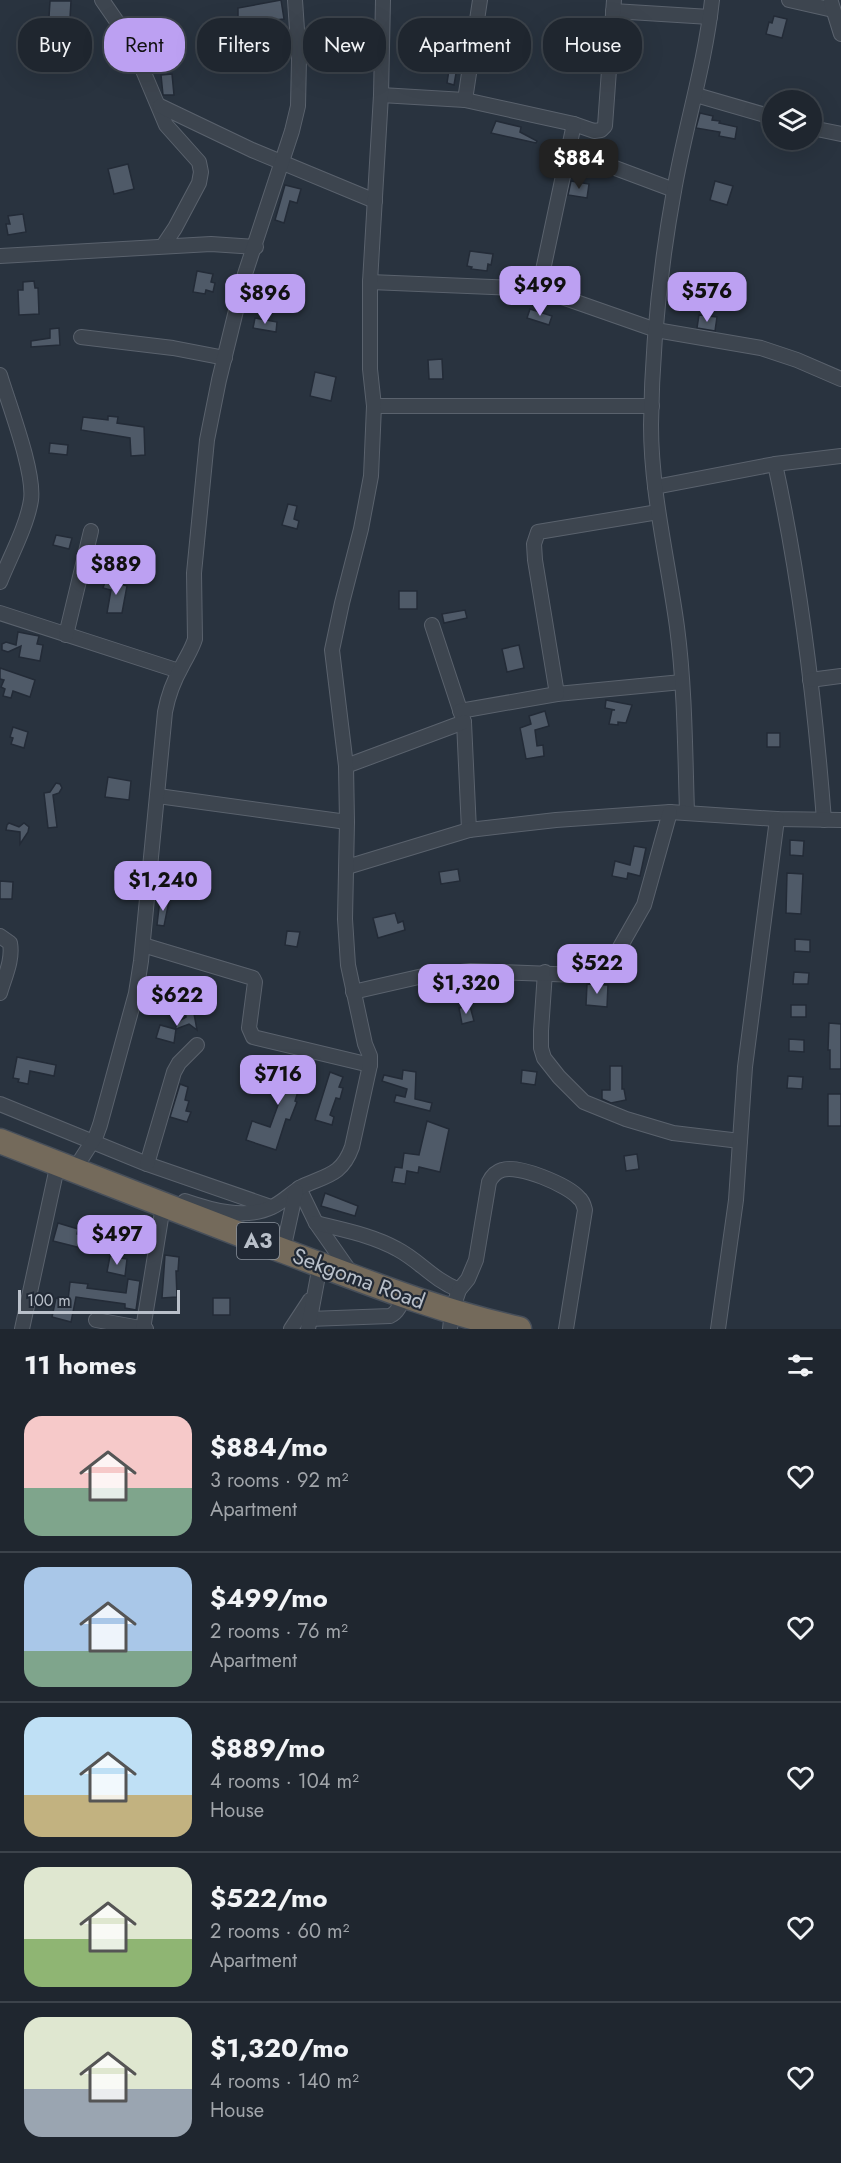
<!DOCTYPE html>
<html lang="en">
<head>
<meta charset="utf-8">
<style>
  body { margin:0; font-family:Jost,sans-serif; background:#272e37; color:#f1f3f6; height:100vh; display:flex; flex-direction:column; font-size:22px; white-space:nowrap }
  * { box-sizing:border-box; margin:0 }
  p { font-size:20px; color:#a1a5aa }
  .icon { flex:none; width:33px; height:33px; fill:none; stroke:currentColor; stroke-width:2; stroke-linecap:round; stroke-linejoin:round }
  .map { position:relative; height:1329px; overflow:hidden }
  .sheet { display:flex; flex-direction:column; background:#1f262f; flex:1 }
  .sheet>* { flex:none }
  .guide { position:absolute; left:18px; top:18px; width:806px; height:54px; display:flex; gap:12px }
  .fabs { position:absolute; left:762px; top:90px; display:grid; gap:12px }
  .fabs a { display:grid; place-items:center; width:60px; height:60px; border-radius:50%; background:#1f262f; box-shadow:0 6px 24px #0002,0 0 0 2px #3c434b; font-size:30px }
  .scale { position:absolute; left:18px; bottom:15px; width:162px; box-sizing:border-box; padding-left:6px; border:3px solid #b9c0ca; border-top:0; font-size:16px; line-height:21px; white-space:nowrap; color:#b9c0ca; -webkit-text-stroke:4px #212935; paint-order:stroke }
  .price { position:absolute; translate:-50% -51px; padding:0 14px; border-radius:12px; background:#bca0f2; color:#111; font-size:20px; line-height:39px; filter:drop-shadow(0 2px 3px #0008) }
  .price::after { content:''; position:absolute; left:50%; top:36px; width:18px; height:14px; margin-left:-9px; background:inherit; clip-path:polygon(0 0,100% 0,50% 100%) }
  .price.on { background:#222; color:#fff }
  ul { padding:0; list-style:none }
  li { display:flex; align-items:center; gap:18px; height:150px; padding:0 24px }
  li+li { border-top:2px solid #3c434b }
  li span { display:grid; place-items:center; flex:none; width:168px; height:120px; border-radius:18px; color:#555 }
  li>.icon { margin-inline-start:auto }
  span .icon { width:72px; height:72px; fill:#fffc; stroke-width:1 }
  li b { font-size:26px }
  h2 { display:flex; justify-content:space-between; align-items:center; height:72px; padding:0 24px; font-size:26px }
  .tag { padding:0 21px; border-radius:24px; background:#1f262f; box-shadow:0 6px 24px #0002,0 0 0 2px #3c434b; font-size:21px; line-height:54px }
  .tag.on { background:#bca0f2; color:#111 }
  .map>svg:first-child { display:block }
  .building { fill:#4f5a68; stroke:#232b37; stroke-width:1.5 }
  .lines { fill:none; stroke-linecap:round; stroke-linejoin:round }
  .street-casing { stroke:#5a626d; stroke-width:16 }
  .highway-casing { stroke:#474f5a; stroke-width:27 }
  .street { stroke:#3d454f; stroke-width:14 }
  .highway { stroke:#746a5b; stroke-width:24 }
  .labels { text-anchor:middle; stroke-width:4.5; stroke-linejoin:round; paint-order:stroke }
  .shield { fill:#212935; stroke:#8b939d; stroke-width:1.5 }
  .shield-label { font-size:21px; font-weight:bold; fill:#b9c0ca }
  .street-label { font-size:22px; fill:#b9c0ca; stroke:#212935 }
</style>
</head>
<body>
<div class="map">
<svg width="841" height="1329" viewBox="0 0 841 1329">
  <rect width="100%" height="100%" fill="#29333f"/>
  <g class="building">
    <path d="M281 0 284 19 238 24V8Z"/>
    <path d="M50 1H71L70 18 49 17Z"/>
    <path d="M774 16 787 19 782 38 766 34 769 22 772 23Z"/>
    <path d="M438 40 461 45 454 85 447 83 452 51 437 42Z"/>
    <path d="M172 74 174 95H163L161 75Z"/>
    <path d="M700 113 713 116 712 120 720 121 719 123 737 127 735 139 719 136 720 132 696 128Z"/>
    <path d="M496 121 521 127 520 132 537 141 536 143 491 133Z"/>
    <path d="M128 164 134 189 114 194 108 169Z"/>
    <path d="M571 181 589 184 587 198 568 195Z"/>
    <path d="M715 181 733 186 727 205 710 200Z"/>
    <path d="M285 185 301 189 297 203 290 201 284 223 275 220Z"/>
    <path d="M23 214 26 232 8 235 6 224H10L8 216Z"/>
    <path d="M470 251 493 254 491 265 488 264 487 271 471 269 472 267 467 266Z"/>
    <path d="M197 271 213 274 211 282 215 283 213 292 206 290 205 294 193 292Z"/>
    <path d="M34 281 35 288H38L39 314 19 315 18 290H23V282Z"/>
    <path d="M530 309 552 316 549 325 527 318Z"/>
    <path d="M699 315 717 317 715 331 697 328Z"/>
    <path d="M255 318 277 322 276 332 253 328Z"/>
    <path d="M59 328 60 345 31 347V341L50 338V329Z"/>
    <path d="M442 359 443 379H429L428 360Z"/>
    <path d="M315 372 336 377 331 401 310 396Z"/>
    <path d="M108 416 118 417 117 423 144 427 145 455 131 456 130 438 81 430 83 417 108 420Z"/>
    <path d="M50 443 68 445 67 455 49 453Z"/>
    <path d="M288 504 297 506 294 519 299 521 297 529 282 525Z"/>
    <path d="M56 535 72 538 69 549 53 545Z"/>
    <path d="M106 579 127 586 122 613H107L111 590 103 588Z"/>
    <rect x="399" y="591" width="18" height="18"/>
    <path d="M465 610 467 618 444 623 442 614Z"/>
    <path d="M18 632 39 636 37 644 43 645 40 661 19 657 21 646 8 652 2 650V644L6 642 16 645Z"/>
    <path d="M519 645 524 668 507 672 502 649Z"/>
    <path d="M0 668 35 680 30 697 13 691 11 698 3 696 5 689 1 687 4 680 0 679Z"/>
    <path d="M606 700 632 705 626 723 618 722V725L609 724 612 710H615L605 708Z"/>
    <path d="M545 711 549 726 535 730 537 746 543 745 544 756 526 759 520 728 531 724 529 716Z"/>
    <path d="M13 727 28 732 24 748 11 744 13 738 10 737Z"/>
    <rect x="767" y="733" width="13" height="14"/>
    <path d="M108 777 131 781 129 800 105 797Z"/>
    <path d="M56 783 60 784 62 788 59 793 53 795 57 827 48 828 44 793 50 792Z"/>
    <path d="M9 823 19 827 24 823 29 827 28 832 20 844V832L6 830 7 825Z"/>
    <path d="M790 840 804 841 803 856 790 855Z"/>
    <path d="M634 846 646 848 640 876 628 873 627 879 612 876 615 861 630 865Z"/>
    <path d="M458 869 460 881 441 884 439 872Z"/>
    <path d="M787 873 803 874 801 914 786 913Z"/>
    <path d="M0 881 13 882 12 899H0Z"/>
    <path d="M160 899 169 901 164 926 157 925Z"/>
    <path d="M395 913 398 923 403 921 405 930 378 938 373 918Z"/>
    <path d="M287 931 300 932 297 947 285 945Z"/>
    <path d="M795 939 810 940V952L795 951Z"/>
    <path d="M794 972 809 973 808 984H793Z"/>
    <path d="M587 984 608 985 607 1007 586 1005Z"/>
    <rect x="791" y="1005" width="15" height="12"/>
    <path d="M470 1006 474 1021 462 1024 459 1008Z"/>
    <path d="M193 1008 197 1030 189 1024 176 1029 174 1043 156 1038 160 1025 175 1029 179 1021 186 1017 185 1010Z"/>
    <path d="M829 1023 841 1024V1069H830V1050H828Z"/>
    <path d="M789 1039 804 1040V1052L789 1051Z"/>
    <path d="M17 1057 56 1065 54 1076 30 1071 28 1084 18 1082 19 1079 13 1078Z"/>
    <path d="M272 1062 304 1072 295 1101 297 1102 290 1120 286 1119 276 1150 246 1140 252 1121 270 1127 285 1086 266 1080Z"/>
    <path d="M610 1066H622V1089H624L626 1100 611 1103 602 1099V1090H610Z"/>
    <path d="M403 1070 416 1072 415 1099 432 1103 430 1111 394 1102 396 1095 405 1097 407 1089 382 1081 384 1075 402 1079Z"/>
    <path d="M522 1070 537 1072 535 1085 521 1083Z"/>
    <path d="M330 1072 343 1077 339 1087 343 1088 340 1099 336 1098 330 1115 334 1117 332 1125 315 1120Z"/>
    <path d="M788 1076 803 1077 802 1089 787 1088Z"/>
    <path d="M180 1084 188 1087 185 1100 189 1101 186 1111 191 1112 187 1122 170 1117Z"/>
    <rect x="828" y="1094" width="13" height="32"/>
    <path d="M427 1121 449 1129 440 1172 419 1167 418 1173 407 1171 405 1184 392 1182 395 1167 402 1168 404 1153 419 1155Z"/>
    <path d="M637 1154 639 1169 626 1171 624 1156Z"/>
    <path d="M325 1193 358 1206 355 1216 321 1206Z"/>
    <path d="M58 1223 78 1229 77 1234 84 1236 81 1248 53 1241Z"/>
    <path d="M165 1255 179 1257 178 1271H176L177 1297 162 1298Z"/>
    <path d="M110 1256 127 1259 125 1276 107 1272Z"/>
    <path d="M128 1279 140 1281 136 1310 125 1308V1304L76 1297 71 1322 52 1317 56 1298 68 1301 70 1282 88 1284 87 1288 126 1293Z"/>
    <rect x="213" y="1298" width="17" height="17"/>
  </g>
  <g class="lines">
    <g class="street-casing">
      <g id="street">
        <path d="M102 0 131 42 166 125 199 162 201 172 199 183 175 228 163 246"/>
        <path d="M789 0 833 10"/>
        <path d="M831 2 841 34"/>
        <path d="M613 11 710 17"/>
        <path d="M381 95 465 100 574 124 594 131 601 130 605 126 614 0"/>
        <path d="M696 95 772 117"/>
        <path d="M465 100 480 0"/>
        <path d="M160 106 252 150 375 201"/>
        <path d="M812 128 841 134"/>
        <path d="M567 150 674 190"/>
        <path d="M0 256 211 244 256 247"/>
        <path d="M370 282 539 289 656 330 761 348 797 360 841 379"/>
        <path d="M539 289 574 124"/>
        <path d="M81 337 173 348 225 358"/>
        <path d="M0 375C9 405 35 472 31 500 27 526 10 557 0 582"/>
        <path d="M374 406H652"/>
        <path d="M775 464C800 579 815 703 824 820"/>
        <path d="M655 487 775 464 841 456"/>
        <path d="M0 613 179 671"/>
        <path d="M432 625 464 722 469 830"/>
        <path d="M66 635 91 531"/>
        <path d="M810 680 841 676"/>
        <path d="M557 694 682 682"/>
        <path d="M460 711 557 694 535 560 534 544 538 532 658 512"/>
        <path d="M346 766 464 722"/>
        <path d="M158 796 347 822"/>
        <path d="M687 812C685 751 685 688 677 627 668 560 651 493 651 425 652 347 660 268 674 191 685 127 705 65 712 0"/>
        <path d="M347 867 469 830 556 820 670 812 777 819 841 820"/>
        <path d="M0 936 10 943C13 960 5 976 0 993"/>
        <path d="M143 945 253 978 255 982 249 1028 253 1037 370 1065"/>
        <path d="M545 972 541 1031V1048L544 1058 559 1077 584 1102 626 1119 673 1133 740 1141"/>
        <path d="M353 992 423 976 471 971 579 975 597 971 615 956 644 905 670 812"/>
        <path d="M0 1104 147 1164 271 1207"/>
        <path d="M147 1164 174 1072 179 1063 197 1045"/>
        <path d="M74 1170 96 1136 100 1125 136 993 141 961 165 712C168 696 174 680 182 666 187 656 192 649 195 639L194 573 207 440 219 380 245 274 292 131 298 106 299 59 295 0"/>
        <path d="M299 1188 316 1223 351 1273"/>
        <path d="M185 1201C211 1210 245 1220 272 1207 283 1202 292 1192 303 1186 327 1175 342 1175 352 1147L370 1065V1056L365 1044 348 965 345 919 347 822 346 766 332 650 342 603 361 529 371 476 374 406 370 369V282L381 95 383 0"/>
        <path d="M316 1223C343 1230 372 1235 397 1249 420 1261 432 1279 459 1290"/>
        <path d="M283 1250 296 1191"/>
        <path d="M309 1319 390 1316C399 1312 401 1303 404 1294"/>
        <path d="M96 1320 146 1329"/>
        <path d="M22 1329 58 1163"/>
        <path d="M143 1329 163 1206"/>
        <path d="M291 1329 310 1300"/>
        <path d="M308 1329 320 1265"/>
        <path d="M450 1329 452 1311 459 1290 468 1279 476 1260 489 1182C492 1176 495 1172 502 1170 518 1164 568 1185 579 1198 583 1201 584 1206 585 1210L566 1329"/>
        <path d="M718 1329 736 1200 745 1067 777 819"/>
      </g>
    </g>
    <g class="highway-casing">
      <path id="highway" d="M0 1141C94 1178 187 1214 281 1250 359 1279 438 1311 519 1329"/>
    </g>
    <use href="#street" class="street"/>
    <use href="#highway" class="highway"/>
  </g>
  <g class="labels">
    <rect class="shield" x="237" y="1223" width="42" height="36" rx="4.5"/>
    <g class="shield-label">
      <text x="258" y="1248">A3</text>
    </g>
    <g class="street-label">
      <text transform="translate(359 1278) rotate(20)" y="8">Sekgoma Road</text>
    </g>
  </g>
</svg>
<div class="fabs">
<a><svg class="icon" aria-label="layers" viewBox="0 0 24 24"><path d="M12 4l9 5-9 5-9-5zM3 14l9 5 9-5"/></svg></a>
</div>
<div class="scale">100 m</div>
<b class="price on" style="left:579px;top:190px">$884</b>
<b class="price" style="left:540px;top:317px">$499</b>
<b class="price" style="left:707px;top:323px">$576</b>
<b class="price" style="left:265px;top:325px">$896</b>
<b class="price" style="left:116px;top:596px">$889</b>
<b class="price" style="left:163px;top:912px">$1,240</b>
<b class="price" style="left:597px;top:995px">$522</b>
<b class="price" style="left:466px;top:1015px">$1,320</b>
<b class="price" style="left:177px;top:1027px">$622</b>
<b class="price" style="left:278px;top:1106px">$716</b>
<b class="price" style="left:117px;top:1266px">$497</b>
<div class="guide">
<a class="tag">Buy</a>
<a class="tag on">Rent</a>
<a class="tag">Filters</a>
<a class="tag">New</a>
<a class="tag">Apartment</a>
<a class="tag">House</a>
</div>
</div>
<section class="sheet">
<h2>11 homes<svg class="icon" aria-label="filters" viewBox="0 0 24 24"><path d="M4 7h16M4 17h16"/><circle cx="9" cy="7" r="2"/><circle cx="15" cy="17" r="2"/></svg></h2>
<ul>
<li><span style="background:linear-gradient(#f6c9c9 60%,#7fa58c 0)"><svg class="icon" aria-label="home" viewBox="0 0 24 24"><path d="M3 11l9-7 9 7M6 9v11h12V9"/></svg></span><div><b>$884/mo</b><p>3 rooms · 92 m²</p><p>Apartment</p></div><svg class="icon" aria-label="heart" viewBox="0 0 24 24"><path d="M12 20l-8-8c-3-5 5-10 8-4 3-6 11-1 8 4z"/></svg></li>
<li><span style="background:linear-gradient(#a9c7e8 70%,#7fa58c 0)"><svg class="icon" aria-label="home" viewBox="0 0 24 24"><path d="M3 11l9-7 9 7M6 9v11h12V9"/></svg></span><div><b>$499/mo</b><p>2 rooms · 76 m²</p><p>Apartment</p></div><svg class="icon" aria-label="heart" viewBox="0 0 24 24"><path d="M12 20l-8-8c-3-5 5-10 8-4 3-6 11-1 8 4z"/></svg></li>
<li><span style="background:linear-gradient(#bfe0f5 65%,#c2b280 0)"><svg class="icon" aria-label="home" viewBox="0 0 24 24"><path d="M3 11l9-7 9 7M6 9v11h12V9"/></svg></span><div><b>$889/mo</b><p>4 rooms · 104 m²</p><p>House</p></div><svg class="icon" aria-label="heart" viewBox="0 0 24 24"><path d="M12 20l-8-8c-3-5 5-10 8-4 3-6 11-1 8 4z"/></svg></li>
<li><span style="background:linear-gradient(#dfe7d0 60%,#8fb573 0)"><svg class="icon" aria-label="home" viewBox="0 0 24 24"><path d="M3 11l9-7 9 7M6 9v11h12V9"/></svg></span><div><b>$522/mo</b><p>2 rooms · 60 m²</p><p>Apartment</p></div><svg class="icon" aria-label="heart" viewBox="0 0 24 24"><path d="M12 20l-8-8c-3-5 5-10 8-4 3-6 11-1 8 4z"/></svg></li>
<li><span style="background:linear-gradient(#dfe7d0 60%,#9aa5b1 0)"><svg class="icon" aria-label="home" viewBox="0 0 24 24"><path d="M3 11l9-7 9 7M6 9v11h12V9"/></svg></span><div><b>$1,320/mo</b><p>4 rooms · 140 m²</p><p>House</p></div><svg class="icon" aria-label="heart" viewBox="0 0 24 24"><path d="M12 20l-8-8c-3-5 5-10 8-4 3-6 11-1 8 4z"/></svg></li>
</ul>
</section>
</body>
</html>
